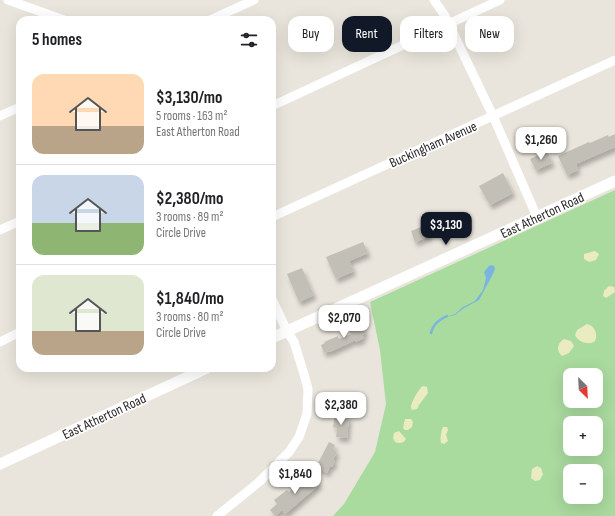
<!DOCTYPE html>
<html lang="en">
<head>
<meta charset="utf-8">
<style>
  body { margin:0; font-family:"Sofia Sans Condensed",sans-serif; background:#f6f6f6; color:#202124; height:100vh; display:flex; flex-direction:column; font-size:15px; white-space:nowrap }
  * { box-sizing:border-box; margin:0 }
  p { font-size:13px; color:#757577 }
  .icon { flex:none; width:22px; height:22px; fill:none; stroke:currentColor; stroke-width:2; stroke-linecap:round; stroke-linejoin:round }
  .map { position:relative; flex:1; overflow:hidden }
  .details { position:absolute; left:16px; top:16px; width:260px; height:356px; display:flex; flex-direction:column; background:#fff; border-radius:12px; box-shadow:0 4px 16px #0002 }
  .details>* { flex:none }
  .banner { position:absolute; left:288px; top:16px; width:267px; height:36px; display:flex; gap:8px }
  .needle { width:26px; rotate:156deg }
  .tools { position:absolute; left:563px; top:368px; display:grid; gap:8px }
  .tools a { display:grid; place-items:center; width:40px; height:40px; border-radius:8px; background:#fff; box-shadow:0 4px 16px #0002; font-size:20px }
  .price { position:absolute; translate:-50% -34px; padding:0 9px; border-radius:8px; background:#fff; color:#222; font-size:13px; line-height:26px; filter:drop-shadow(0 1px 2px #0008) }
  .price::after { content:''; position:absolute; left:50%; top:24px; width:12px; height:9px; margin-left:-6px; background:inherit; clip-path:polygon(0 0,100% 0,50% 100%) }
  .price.current { background:#111827; color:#fff }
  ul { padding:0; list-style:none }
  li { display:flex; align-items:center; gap:12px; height:100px; padding:0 16px }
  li+li { border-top:1px solid #e0e0e0 }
  li span { display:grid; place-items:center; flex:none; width:112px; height:80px; border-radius:12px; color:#555 }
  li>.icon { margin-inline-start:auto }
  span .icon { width:48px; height:48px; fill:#fffc; stroke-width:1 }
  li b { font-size:17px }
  h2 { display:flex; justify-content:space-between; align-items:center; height:48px; padding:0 16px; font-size:17px }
  .pill { padding:0 14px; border-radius:12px; background:#fff; box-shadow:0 4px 16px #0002; font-size:14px; line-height:36px }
  .pill.current { background:#111827; color:#fff }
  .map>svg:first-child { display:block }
  .green { fill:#a9da9e; fill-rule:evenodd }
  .sand { fill:#ebebc2 }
  .water { fill:#7ab5e0 }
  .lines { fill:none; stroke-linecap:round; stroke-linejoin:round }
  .stream { stroke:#7ab5e0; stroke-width:2.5 }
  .building { fill:#c2bfb7; filter:url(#shadow) }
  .minor { stroke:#fff; stroke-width:9 }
  .tertiary { stroke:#fff; stroke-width:11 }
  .labels { text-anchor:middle; stroke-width:3.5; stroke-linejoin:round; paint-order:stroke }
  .street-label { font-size:14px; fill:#282828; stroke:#fff }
</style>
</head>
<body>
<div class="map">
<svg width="615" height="516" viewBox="0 0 615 516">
  <defs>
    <filter id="shadow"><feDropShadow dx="2.5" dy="4.5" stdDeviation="2" flood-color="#0004"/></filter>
  </defs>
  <rect width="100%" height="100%" fill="#e9e5dc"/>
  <path class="green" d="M615 190V516H333L344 504 375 452 386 404 380 350 370 302ZM570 375H596V401H570ZM570 423H596V449H570ZM570 471H596V497H570Z"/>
  <g class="sand">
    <path d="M595 251 599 254 596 260 589 262 584 259V254Z"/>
    <path d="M609 286 614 287 615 292 606 298 603 296 604 291Z"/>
    <path d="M587 324C595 326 598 334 595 341 589 346 578 342 575 335L577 330Z"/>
    <path d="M564 339 571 341 574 346 569 353 562 356C556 351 557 343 564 339Z"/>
    <path d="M423 386 427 387 428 393 419 405 417 409 412 410 411 407C411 403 419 388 423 386Z"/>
    <path d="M405 419H411L413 422 412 427 408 430H405L403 428Z"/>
    <path d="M443 427H447L448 430 446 435 448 441 444 444 441 443C440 440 441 430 443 427Z"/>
    <path d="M399 431 406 439C404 443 400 444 395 442L393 438 394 433Z"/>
    <path d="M537 466 541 468 543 474 540 480 535 481 531 478 532 469Z"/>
  </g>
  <path class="water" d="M491 265 494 266 495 269 492 276 479 300 464 308 455 315 447 317 455 314 463 307 475 301 483 290 486 278 484 272 489 266Z"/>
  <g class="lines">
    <path class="stream" d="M431 333C433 324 439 320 447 316"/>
  </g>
  <g class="building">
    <path d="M615 134V147L576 164 578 170 567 175 558 156 589 142 590 143 608 135 609 137Z"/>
    <path d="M547 151 552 163 536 170 530 159Z"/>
    <path d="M503 173 513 193 490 205 479 186Z"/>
    <path d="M426 225 430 236 415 242 411 231Z"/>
    <path d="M363 242 368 253 349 261 354 271 336 279 326 257Z"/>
    <path d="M302 268 314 295 299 302 287 274Z"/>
    <path d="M362 324 366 333 362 335 364 338 356 342 355 340 330 352 329 351 324 353 321 345 325 343 324 342 338 336 339 339 351 334 349 330Z"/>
    <path d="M335 414 349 416 347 438 336 437 337 428 333 427Z"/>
    <path d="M329 442 335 445 333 449 337 452 333 460 335 461 332 467 330 466 327 473 316 467Z"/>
    <path d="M305 476 308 480 313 476 320 484 285 514 282 510 275 516 270 510 277 504 274 500 287 490 289 492Z"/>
  </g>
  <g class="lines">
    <g class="minor">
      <path d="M8 0 64 20"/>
      <path d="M434 0 445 16 493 116 537 217"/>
      <path d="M210 20 254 0"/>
      <path d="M272 106 500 0"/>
      <path d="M0 116 20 107"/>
      <path d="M272 217 615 60"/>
      <path d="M0 230 20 221"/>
      <path d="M0 342 20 332"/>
      <path d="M217 516 259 482 289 452 299 437 307 414 308 389 304 374 294 342 287 331 272 299"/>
    </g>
    <g class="tertiary">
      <path d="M272 338 615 181"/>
      <path d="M0 464 207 368"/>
    </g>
  </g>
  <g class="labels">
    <g class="street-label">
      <text transform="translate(433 144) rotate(-24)" y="5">Buckingham Avenue</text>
      <text transform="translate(542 215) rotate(-25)" y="5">East Atherton Road</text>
      <text transform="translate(104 416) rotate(-25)" y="5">East Atherton Road</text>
    </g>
  </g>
</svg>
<div class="tools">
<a><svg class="needle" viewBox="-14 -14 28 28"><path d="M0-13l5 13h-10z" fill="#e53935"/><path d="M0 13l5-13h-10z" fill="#757577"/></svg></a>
<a>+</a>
<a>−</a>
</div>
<b class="price" style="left:541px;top:161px">$1,260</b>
<b class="price current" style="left:446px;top:246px">$3,130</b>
<b class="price" style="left:344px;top:339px">$2,070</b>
<b class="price" style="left:341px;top:426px">$2,380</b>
<b class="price" style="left:295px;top:495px">$1,840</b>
<div class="banner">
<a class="pill">Buy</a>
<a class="pill current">Rent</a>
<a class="pill">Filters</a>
<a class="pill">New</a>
</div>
<section class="details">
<h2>5 homes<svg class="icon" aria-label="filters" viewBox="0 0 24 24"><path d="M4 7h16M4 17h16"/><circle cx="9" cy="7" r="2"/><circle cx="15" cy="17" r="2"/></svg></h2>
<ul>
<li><span style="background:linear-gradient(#ffd9b3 65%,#b9a48a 0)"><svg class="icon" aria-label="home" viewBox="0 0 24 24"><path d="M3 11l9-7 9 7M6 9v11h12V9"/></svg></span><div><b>$3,130/mo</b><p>5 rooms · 163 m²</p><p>East Atherton Road</p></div></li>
<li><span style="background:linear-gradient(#c9d6e8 60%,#8fb573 0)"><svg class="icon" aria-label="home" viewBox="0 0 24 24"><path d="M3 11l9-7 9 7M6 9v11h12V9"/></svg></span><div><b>$2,380/mo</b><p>3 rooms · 89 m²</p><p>Circle Drive</p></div></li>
<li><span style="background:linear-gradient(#dfe7d0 70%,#b9a48a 0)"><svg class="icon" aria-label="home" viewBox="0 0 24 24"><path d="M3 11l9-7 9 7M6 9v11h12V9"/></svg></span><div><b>$1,840/mo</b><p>3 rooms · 80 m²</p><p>Circle Drive</p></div></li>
</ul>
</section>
</div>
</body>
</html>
